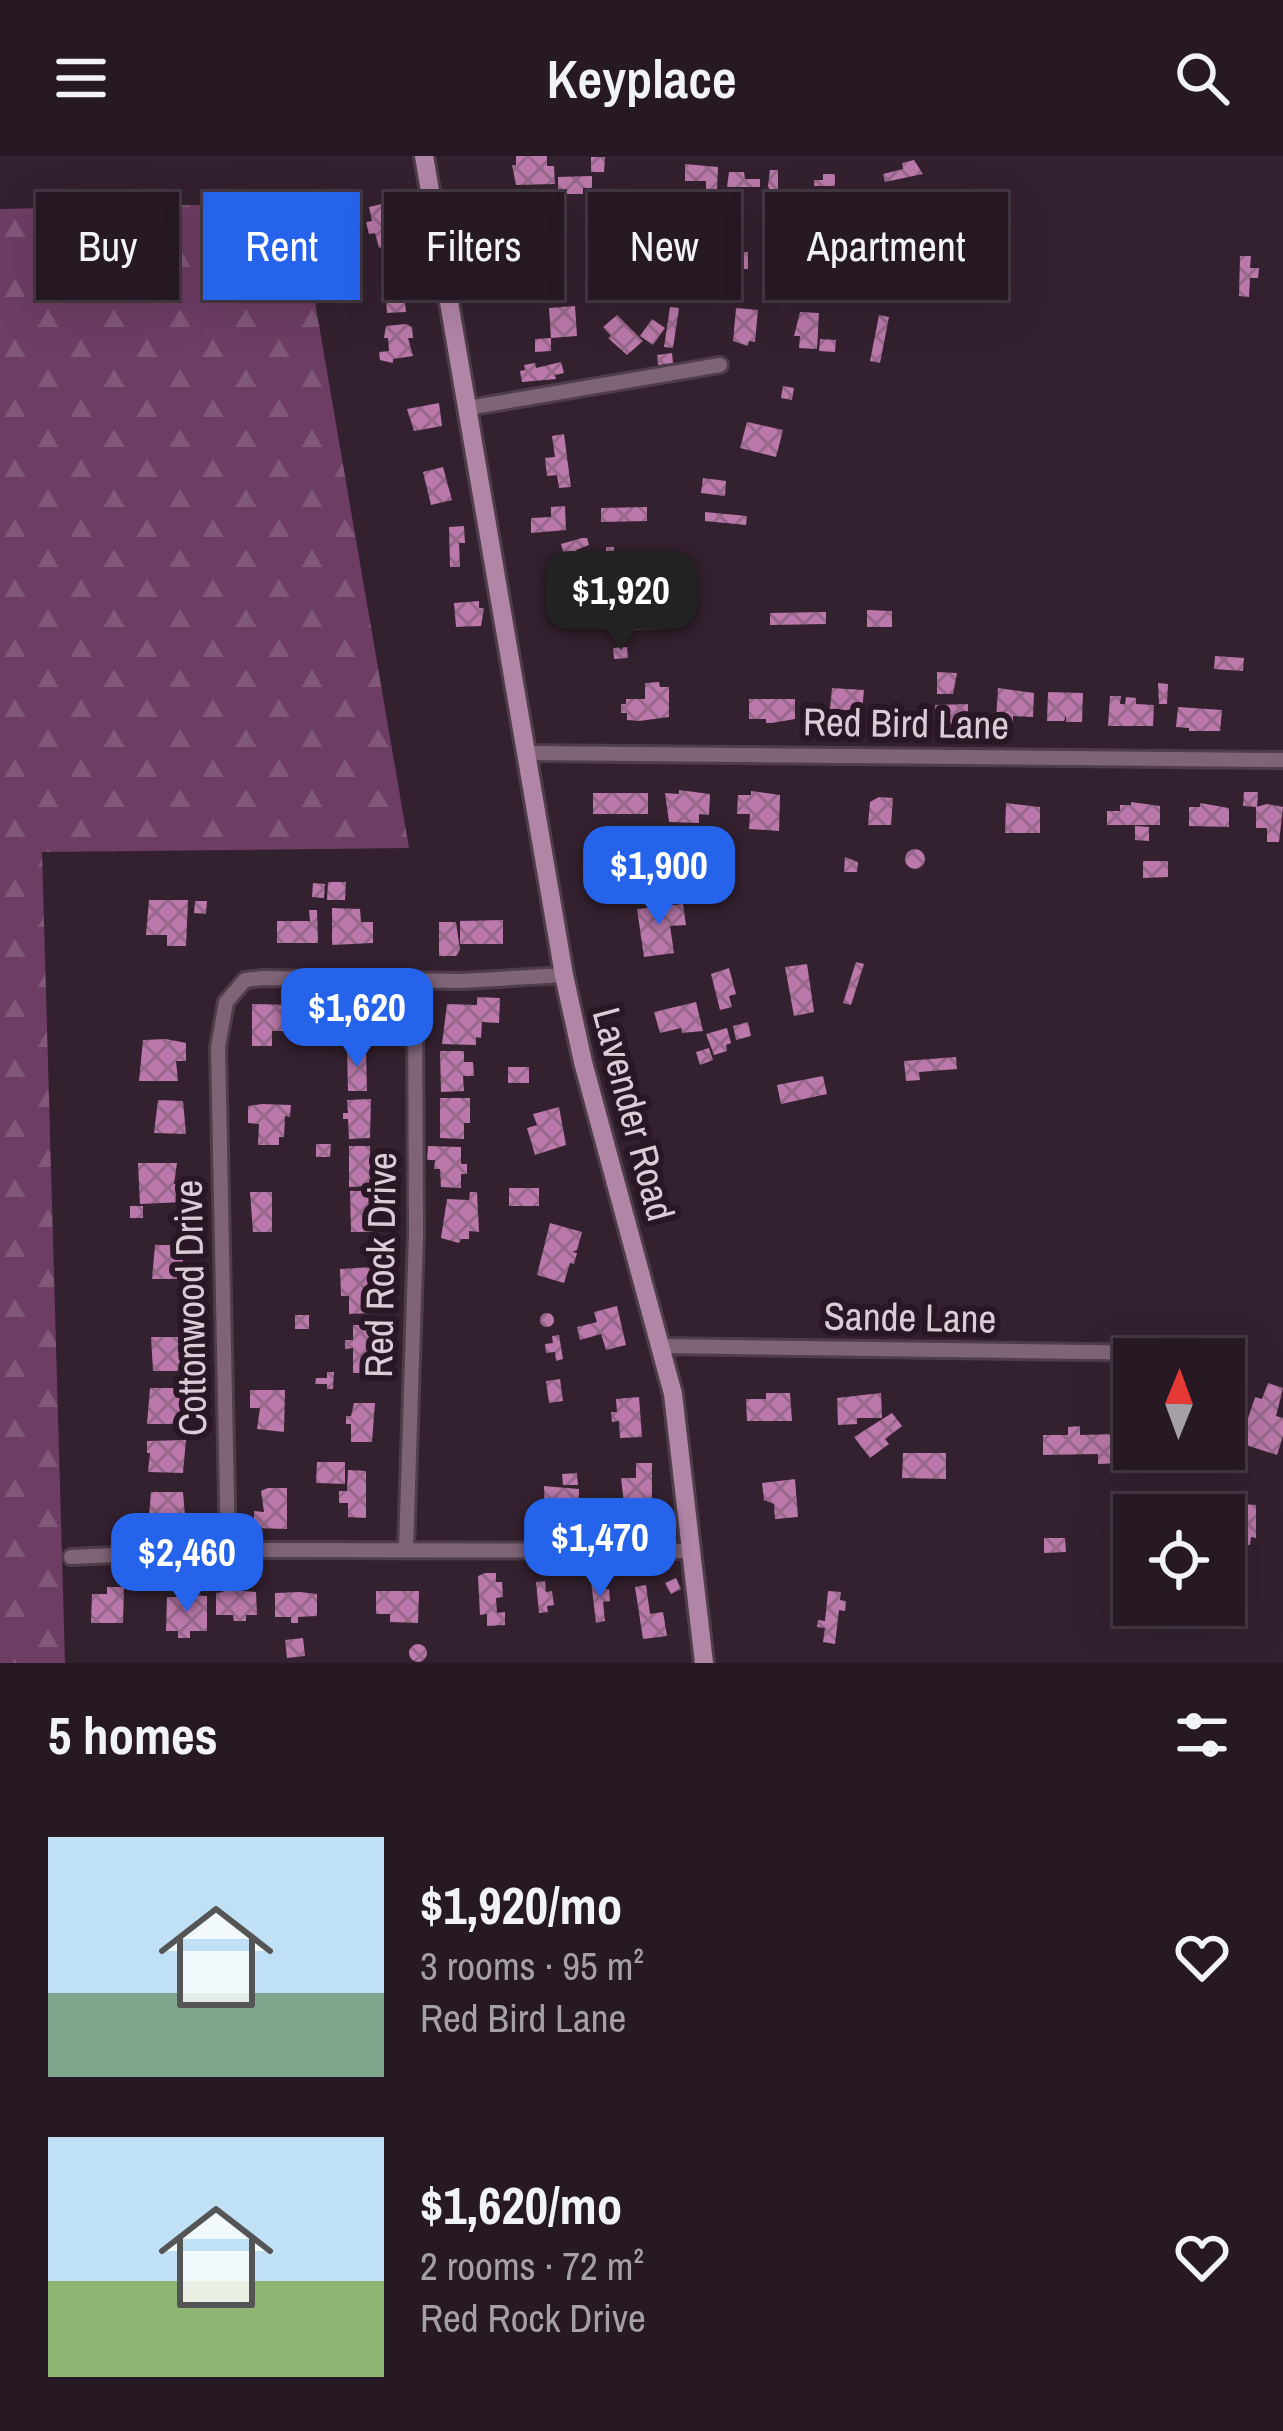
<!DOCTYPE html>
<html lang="en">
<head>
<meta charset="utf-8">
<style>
  body { margin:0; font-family:"Archivo Narrow",sans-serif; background:#2f222b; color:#f1f3f6; height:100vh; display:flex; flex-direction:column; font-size:45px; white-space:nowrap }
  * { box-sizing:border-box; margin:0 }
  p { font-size:39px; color:#a4a0a6 }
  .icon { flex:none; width:66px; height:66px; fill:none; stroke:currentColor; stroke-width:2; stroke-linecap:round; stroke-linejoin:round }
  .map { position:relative; height:1507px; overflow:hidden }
  .sheet { display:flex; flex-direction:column; background:#271923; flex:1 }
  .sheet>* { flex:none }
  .top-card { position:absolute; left:36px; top:36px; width:1212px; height:108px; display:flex; gap:24px }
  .needle { width:78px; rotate:1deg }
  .fabs { position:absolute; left:1113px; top:1182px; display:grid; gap:24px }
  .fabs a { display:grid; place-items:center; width:132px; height:132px; border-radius:0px; background:#271923; box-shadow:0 12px 48px #0002,0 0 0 3px #433841; font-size:60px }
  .price { position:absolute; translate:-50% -102px; padding:0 27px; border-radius:24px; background:#2563eb; color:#fff; font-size:39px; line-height:78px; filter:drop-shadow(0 3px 6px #0008) }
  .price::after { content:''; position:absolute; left:50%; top:72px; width:36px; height:27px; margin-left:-18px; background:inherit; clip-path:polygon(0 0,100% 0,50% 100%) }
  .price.current { background:#222; color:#fff }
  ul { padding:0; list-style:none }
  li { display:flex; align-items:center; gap:36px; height:300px; padding:0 48px }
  li span { display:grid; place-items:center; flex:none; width:336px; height:240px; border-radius:0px; color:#555 }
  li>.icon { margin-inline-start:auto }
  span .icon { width:144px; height:144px; fill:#fffc; stroke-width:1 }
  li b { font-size:51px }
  h2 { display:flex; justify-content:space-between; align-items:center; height:144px; padding:0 48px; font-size:51px }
  .chip { padding:0 42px; border-radius:0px; background:#271923; box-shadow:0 12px 48px #0002,0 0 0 3px #433841; font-size:42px; line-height:108px }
  .chip.current { background:#2563eb; color:#fff }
  header { display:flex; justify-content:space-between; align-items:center; height:156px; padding:0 48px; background:#271923; font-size:54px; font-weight:600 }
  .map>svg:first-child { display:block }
  .forest { fill:url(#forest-firs) }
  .building { fill:url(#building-cross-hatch) }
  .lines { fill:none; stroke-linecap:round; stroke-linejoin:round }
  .street-casing { stroke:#4f3d4a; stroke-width:20 }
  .secondary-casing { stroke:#4f3d4a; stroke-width:24 }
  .street { stroke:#7f6478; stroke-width:14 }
  .secondary { stroke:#b185a6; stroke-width:18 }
  .labels { text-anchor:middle; stroke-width:12; stroke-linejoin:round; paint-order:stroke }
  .street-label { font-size:39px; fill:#dacdd6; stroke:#2a1725 }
</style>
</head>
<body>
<header><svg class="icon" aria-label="menu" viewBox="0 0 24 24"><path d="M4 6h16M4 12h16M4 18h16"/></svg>Keyplace<svg class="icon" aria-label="search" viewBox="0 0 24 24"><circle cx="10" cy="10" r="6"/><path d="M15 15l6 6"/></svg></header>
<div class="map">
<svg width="1283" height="1507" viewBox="0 0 1283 1507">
  <defs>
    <pattern id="forest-firs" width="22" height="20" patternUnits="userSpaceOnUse" patternTransform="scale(3)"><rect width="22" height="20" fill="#6e3d63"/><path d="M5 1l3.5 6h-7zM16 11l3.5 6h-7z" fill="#825879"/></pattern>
    <pattern id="building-cross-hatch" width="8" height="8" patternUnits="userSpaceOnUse" patternTransform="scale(3)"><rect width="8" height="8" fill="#ba79aa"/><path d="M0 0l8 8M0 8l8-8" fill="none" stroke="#96678a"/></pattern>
  </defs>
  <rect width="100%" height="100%" fill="#34212f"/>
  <path class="forest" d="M298 47 409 692 42 696 65 1507H0V53Z"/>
  <g class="building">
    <path d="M516 0H547V10H554L555 28 516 29 512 9H516Z"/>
    <path d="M591 1H605L604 16H591Z"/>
    <path d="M914 4 923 18 885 26 883 18 903 13 902 7Z"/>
    <path d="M685 8 718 11 717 35H706V25H685Z"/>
    <path d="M770 14H778V35H770L768 30Z"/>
    <path d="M729 16H744L745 23H760V31H727Z"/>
    <path d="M823 18H835V30H814V24H823Z"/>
    <path d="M592 20V32H583V38H558V21Z"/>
    <path d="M390 46 397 87 379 92 375 77 369 78 366 66 372 65 369 51Z"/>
    <path d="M524 61 527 91 513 92 509 62Z"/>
    <rect x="732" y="96" width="16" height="17"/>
    <path d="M1240 100H1251L1250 112H1259L1258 122H1250L1249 141 1239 140Z"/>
    <path d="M542 109 547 128 516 136 512 117Z"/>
    <path d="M404 138 406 156 387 157 386 140Z"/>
    <path d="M575 150 577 180 551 182 549 152Z"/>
    <path d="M670 151 679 152 673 192 664 191Z"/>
    <path d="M736 152 758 154 755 186 749 185 748 190 733 185Z"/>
    <path d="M800 156 819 157 817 193 799 192 800 180H794Z"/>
    <path d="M617 159 643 185 627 199 608 182 611 180 603 171Z"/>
    <path d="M879 159 889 161 880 207 870 205Z"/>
    <path d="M652 163 665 172 653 189 640 180Z"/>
    <path d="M406 168 412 171 413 182H408L413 200 393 203V207L380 204 379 196 389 195 388 182H384L386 170Z"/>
    <path d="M551 182V195L535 196V183Z"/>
    <path d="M820 183 836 184 835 196 819 195Z"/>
    <path d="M672 197 673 207 658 209 657 199Z"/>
    <path d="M561 206 564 217 555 219 556 223 522 226 520 215 525 214 524 209 535 207 536 212Z"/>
    <path d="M783 230 794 232 792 244 781 242Z"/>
    <path d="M439 247 442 270 414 275 407 253Z"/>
    <path d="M747 266 783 274 776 301 740 292Z"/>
    <path d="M564 278 571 331 559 332 557 319 547 320 545 302 555 301 552 280Z"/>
    <path d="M443 311 452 344 431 349 423 316Z"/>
    <path d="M703 322 726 325 725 340 701 337Z"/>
    <path d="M565 350 566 374 531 377V362L551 361V351Z"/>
    <path d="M647 351V365L601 366V352Z"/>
    <path d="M705 356 747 360 746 369 705 365Z"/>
    <path d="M464 370 465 387H459L460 411H450L449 371Z"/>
    <path d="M582 382H587L589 389 576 394 578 399 565 403 561 388Z"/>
    <path d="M606 391H614V397L640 396V405L598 407V397H606Z"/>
    <path d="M479 445V452H484L481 470 456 471 454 447Z"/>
    <path d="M867 454 892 455V471H867Z"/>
    <path d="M826 456V468L770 469V457Z"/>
    <path d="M663 462 664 473 609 474V464Z"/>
    <path d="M627 491 628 502 614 503 613 492Z"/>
    <path d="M1215 500 1244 502 1243 515 1214 513Z"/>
    <path d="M937 516 957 517 953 538H937Z"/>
    <path d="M659 526 660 531H669V561L639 565 627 564V557H621V548H626V543H645V527Z"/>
    <path d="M1158 527 1168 528 1167 548H1159Z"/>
    <path d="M832 532 864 534 862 555 830 553Z"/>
    <path d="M998 532 1034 537 1033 561 1013 560V566L996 565Z"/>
    <path d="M1048 536 1083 537 1082 566H1066V560L1064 565H1047Z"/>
    <path d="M1110 540H1121L1120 548H1125L1126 541 1136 542V548L1154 549 1153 570H1108Z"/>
    <path d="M749 543H795V563L772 567H766V563H749Z"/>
    <path d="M968 548V567L935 568V549Z"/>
    <path d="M1178 551 1222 554 1220 575H1189V572L1176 571Z"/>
    <path d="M679 634 710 638 709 659 699 658V667L669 666 665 637 679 638Z"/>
    <path d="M751 635 780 639 779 675 749 673 750 658H737L738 639H751Z"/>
    <path d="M1244 636H1258L1257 651 1243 650Z"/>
    <rect x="593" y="637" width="55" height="21"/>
    <path d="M879 641 893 642 891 669H868L870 646Z"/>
    <path d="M1131 646 1160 650V669H1107V655H1120V649H1131Z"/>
    <path d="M1006 647 1040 651V677H1005Z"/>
    <path d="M1200 647 1229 652V671L1189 670V651H1200Z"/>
    <path d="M1267 648 1283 651 1279 686H1267V672H1256V651Z"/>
    <path d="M1135 670 1149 671V685L1135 684Z"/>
    <circle cx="915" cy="703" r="10"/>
    <path d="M845 701 858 706 857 716H844Z"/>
    <path d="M640 702H649L648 719H639Z"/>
    <path d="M683 703 696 704 695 717 682 716Z"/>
    <path d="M1143 705H1168V721L1143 722Z"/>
    <path d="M328 726H346L345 744H327Z"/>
    <path d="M313 727 325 728 324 742 312 741Z"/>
    <path d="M713 728 714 743 682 746 681 731Z"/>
    <path d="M149 744H188L186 790H167V779H146Z"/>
    <path d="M195 745H207L206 758 194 757Z"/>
    <path d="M683 748 686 769 670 770 674 797 644 801 637 753Z"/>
    <path d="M332 752 360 753 361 766H373V787L332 789Z"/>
    <path d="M309 754H317L318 787H277V765H310Z"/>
    <path d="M503 764V788H460V765Z"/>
    <path d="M439 766H456L460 794 456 800H439Z"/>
    <path d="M856 806 864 808 851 849 843 847Z"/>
    <path d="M807 808 814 856 794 860 785 811Z"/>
    <path d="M729 812 736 838 729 840 732 851 720 854 711 818Z"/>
    <path d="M477 841 500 842 499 867 482 866 481 882 476 881V889L442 888 447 848 477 849Z"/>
    <path d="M291 844H300L299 865 289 864 288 875H272V890H252V848L291 849Z"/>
    <path d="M343 846 369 849V855H373L369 881H345V874H330V850H343Z"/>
    <path d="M696 846 703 875 682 877 681 872 660 877 654 856Z"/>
    <rect x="315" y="866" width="10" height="16"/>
    <path d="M748 866 751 880 736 884 733 870Z"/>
    <path d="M727 872 731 887 726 889 727 895 714 899 706 878Z"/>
    <path d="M166 883 186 887V905H176L178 925H139L143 884Z"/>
    <path d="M709 892 713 904 700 909 696 896Z"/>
    <path d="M347 893H366L367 935H348Z"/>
    <path d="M440 895H464V906H473L474 920H463L464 935 441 936Z"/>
    <path d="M956 901 957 913 919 916 920 924 906 925 904 905Z"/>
    <rect x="508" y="911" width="21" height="16"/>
    <path d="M823 920 827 938 781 948 777 929Z"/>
    <path d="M440 942H470V967H464V983L440 982Z"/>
    <path d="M371 943 370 982 349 983 348 963H343V957H348L347 944Z"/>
    <path d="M158 944 183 945 186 978 154 977Z"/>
    <path d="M262 948 291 949 290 961 285 960 284 981H279V989H258L259 968 248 967V950Z"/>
    <path d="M559 951 566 989 535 999 527 972 537 969 533 958Z"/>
    <path d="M316 988H331L330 1001H316Z"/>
    <path d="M349 990H370L371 1030 349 1031Z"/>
    <path d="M428 990 461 991V1008H467V1018H461V1032L441 1031 440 1013H434L435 1004H427Z"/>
    <path d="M138 1007H177L174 1028H184V1046L140 1048Z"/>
    <rect x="509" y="1032" width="30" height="18"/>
    <path d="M350 1035H372V1076H351Z"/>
    <path d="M250 1036H272V1076H253Z"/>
    <path d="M470 1036H477L479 1076 469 1075V1083H461L459 1087 441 1082 447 1043 469 1044Z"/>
    <rect x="130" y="1050" width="13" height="12"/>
    <path d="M550 1067 582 1076 577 1094 572 1096 577 1097 574 1108 570 1107 564 1127 537 1119Z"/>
    <path d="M155 1089H182L184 1123H152Z"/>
    <path d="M373 1111 372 1157 349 1158V1140H341L340 1113Z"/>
    <path d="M617 1150 626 1189 606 1194 601 1178 580 1184 577 1171 597 1166 594 1156Z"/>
    <circle cx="547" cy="1164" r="7"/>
    <rect x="295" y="1159" width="14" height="14"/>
    <path d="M353 1169H373L374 1217H353V1192L345 1193V1184H353Z"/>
    <path d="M559 1179 563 1203 556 1205 555 1196 546 1197 545 1188 553 1187 552 1180Z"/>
    <path d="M151 1181H186L183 1215H153Z"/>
    <path d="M327 1216H334L333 1233H327V1228H315L316 1222H327Z"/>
    <path d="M560 1223 563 1245 549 1247 546 1225Z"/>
    <path d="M1268 1227 1283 1232 1276 1260 1283 1262V1280L1277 1299 1240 1287 1255 1241 1262 1243Z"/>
    <path d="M150 1232H183L187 1268H147Z"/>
    <path d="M250 1234H285L284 1276 257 1273 260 1252H250Z"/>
    <path d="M766 1237H790L792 1265H747L746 1243H766Z"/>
    <path d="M881 1237 882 1262H857V1268L838 1269 837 1242Z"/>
    <path d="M639 1241 642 1281 620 1282 619 1265 612 1266 611 1256H617L616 1243Z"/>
    <path d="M354 1247H375L372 1286H351V1268H346V1260H351Z"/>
    <path d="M892 1257 902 1270 885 1283 889 1288 870 1302 854 1281Z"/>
    <path d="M1080 1270V1279L1119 1278 1120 1307 1098 1308V1298L1043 1299V1279H1068V1271Z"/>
    <path d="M186 1284 183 1317 148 1316 150 1297H147V1285Z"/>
    <path d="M903 1297H946V1323L902 1322Z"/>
    <path d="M317 1306H345V1328L316 1327Z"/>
    <path d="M636 1307H652V1347H624L621 1322H636Z"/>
    <path d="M348 1314 366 1315V1362L348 1361V1347H339V1335H347Z"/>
    <path d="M577 1317 578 1329H563L562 1318Z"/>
    <path d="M795 1323 798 1361 775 1363 774 1348 764 1344 762 1327Z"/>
    <path d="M544 1330 579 1333V1364H563V1358L561 1362 545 1360Z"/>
    <path d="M268 1332H287V1373L254 1372V1355L264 1356 261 1335Z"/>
    <path d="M151 1336H183L186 1372H148Z"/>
    <path d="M1221 1346 1256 1349V1382L1251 1381 1250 1389 1224 1387 1228 1363 1220 1359Z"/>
    <rect x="597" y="1353" width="10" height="15"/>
    <path d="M1044 1382H1065L1066 1396 1044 1397Z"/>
    <path d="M485 1417H496V1426H502L503 1441 496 1442 497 1457 505 1456V1469L487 1470V1458L480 1459 478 1420Z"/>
    <path d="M676 1422 681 1433 671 1438 665 1427Z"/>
    <path d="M600 1424 601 1433H609L610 1445 603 1446 605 1465 596 1467 591 1425Z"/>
    <path d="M545 1425 546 1436 552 1435 554 1449 547 1450 548 1456 539 1457 536 1426Z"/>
    <path d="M646 1429 650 1458 663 1456 667 1480 643 1483 635 1431Z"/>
    <path d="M107 1431H124L123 1467H91L92 1438H107Z"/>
    <path d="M230 1434 256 1436 257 1459H246V1465H234L233 1459H216V1437Z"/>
    <path d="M376 1435H419L418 1467 390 1466V1458H376Z"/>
    <path d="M828 1435 841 1436 840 1444 846 1445 845 1455 839 1454 835 1488 823 1486 825 1472 817 1471 818 1464 825 1465Z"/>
    <path d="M300 1436 317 1438V1460L298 1461V1467H291V1461H275V1437Z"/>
    <path d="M178 1438 207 1440V1475H190V1482H178V1475H166L167 1441H178Z"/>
    <path d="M303 1482 305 1500 287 1502 285 1484Z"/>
    <circle cx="418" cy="1497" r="9"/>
  </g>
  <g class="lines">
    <g class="street-casing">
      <g id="street">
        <path d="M468 252 720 209"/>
        <path d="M528 597 1283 604"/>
        <path d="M662 1190 1157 1197"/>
        <path d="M228 1394 218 891 226 846 245 824 263 822 462 825 564 819"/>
        <path d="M406 1394 416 1078 415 825"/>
        <path d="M71 1401 228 1394 693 1395"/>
      </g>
    </g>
    <g class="secondary-casing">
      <path id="secondary" d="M424 0 564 819 583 906 673 1238 704 1507"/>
    </g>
    <use href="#street" class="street"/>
    <use href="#secondary" class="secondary"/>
  </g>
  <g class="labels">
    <g class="street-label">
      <text transform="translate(906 567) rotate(1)" y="14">Red Bird Lane</text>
      <text transform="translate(634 958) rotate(75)" y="14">Lavender Road</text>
      <text transform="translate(380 1109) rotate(-89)" y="14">Red Rock Drive</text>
      <text transform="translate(190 1152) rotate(-91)" y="14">Cottonwood Drive</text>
      <text transform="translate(910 1161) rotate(1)" y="14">Sande Lane</text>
    </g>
  </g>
</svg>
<div class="fabs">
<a><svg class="needle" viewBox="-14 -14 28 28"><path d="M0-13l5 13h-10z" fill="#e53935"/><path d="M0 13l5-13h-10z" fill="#a4a0a6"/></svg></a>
<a><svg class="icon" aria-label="locate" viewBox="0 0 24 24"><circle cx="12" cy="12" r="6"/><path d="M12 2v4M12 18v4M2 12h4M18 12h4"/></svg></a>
</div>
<b class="price current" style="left:621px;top:497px">$1,920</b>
<b class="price" style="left:659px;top:772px">$1,900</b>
<b class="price" style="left:357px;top:914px">$1,620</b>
<b class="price" style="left:600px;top:1444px">$1,470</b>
<b class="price" style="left:187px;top:1459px">$2,460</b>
<div class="top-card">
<a class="chip">Buy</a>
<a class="chip current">Rent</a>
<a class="chip">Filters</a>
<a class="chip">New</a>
<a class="chip">Apartment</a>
</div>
</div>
<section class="sheet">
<h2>5 homes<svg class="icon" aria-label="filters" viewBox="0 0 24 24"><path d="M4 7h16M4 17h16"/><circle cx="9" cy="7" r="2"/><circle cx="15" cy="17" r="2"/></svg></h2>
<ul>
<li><span style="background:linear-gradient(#bfe0f5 65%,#7fa58c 0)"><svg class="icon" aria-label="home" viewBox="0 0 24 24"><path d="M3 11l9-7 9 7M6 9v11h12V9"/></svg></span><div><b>$1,920/mo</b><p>3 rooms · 95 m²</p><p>Red Bird Lane</p></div><svg class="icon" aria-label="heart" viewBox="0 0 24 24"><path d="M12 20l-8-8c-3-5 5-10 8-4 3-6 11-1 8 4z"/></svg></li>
<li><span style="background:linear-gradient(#bfe0f5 60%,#8fb573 0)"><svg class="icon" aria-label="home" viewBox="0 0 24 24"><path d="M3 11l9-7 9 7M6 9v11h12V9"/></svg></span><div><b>$1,620/mo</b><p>2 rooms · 72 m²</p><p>Red Rock Drive</p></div><svg class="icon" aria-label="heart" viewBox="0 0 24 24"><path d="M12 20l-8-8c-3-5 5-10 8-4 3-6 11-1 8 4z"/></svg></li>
</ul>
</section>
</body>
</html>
